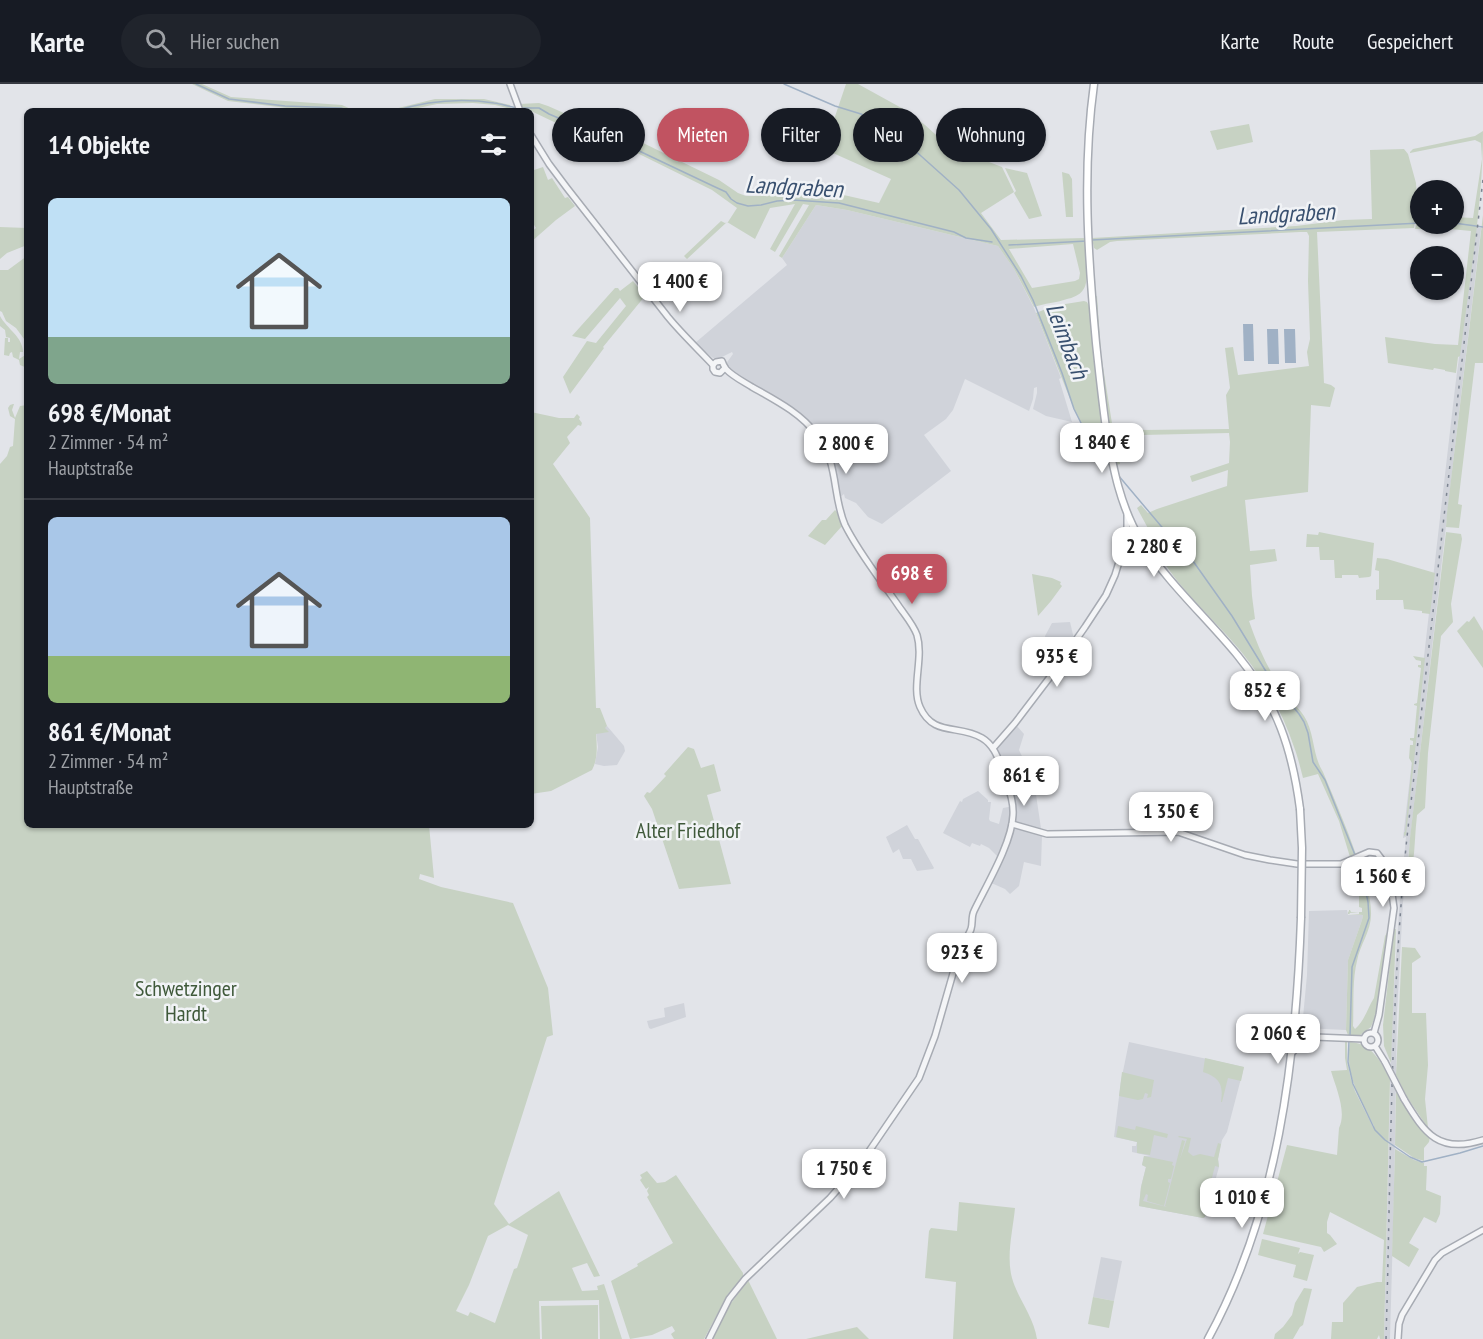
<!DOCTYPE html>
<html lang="de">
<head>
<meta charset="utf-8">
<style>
  body { margin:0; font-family:"PT Sans Narrow",sans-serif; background:#20242c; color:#f1f3f6; height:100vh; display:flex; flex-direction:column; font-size:22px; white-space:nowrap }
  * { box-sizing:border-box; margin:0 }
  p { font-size:20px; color:#9ea1a6 }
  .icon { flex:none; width:33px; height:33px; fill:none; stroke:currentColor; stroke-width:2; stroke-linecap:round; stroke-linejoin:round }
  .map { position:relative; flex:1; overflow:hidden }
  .drawer { position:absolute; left:24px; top:24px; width:510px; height:720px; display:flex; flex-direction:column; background:#171b24; border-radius:9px; box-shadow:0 2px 4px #0004 }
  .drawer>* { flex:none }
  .guide { position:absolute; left:552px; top:24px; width:570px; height:54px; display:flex; gap:12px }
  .controls { position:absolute; left:1410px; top:96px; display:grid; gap:12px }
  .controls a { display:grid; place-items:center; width:54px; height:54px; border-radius:50%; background:#171b24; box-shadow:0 2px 4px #0004; font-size:30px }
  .price { position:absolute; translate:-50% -51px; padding:0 14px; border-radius:12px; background:#fff; color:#222; font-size:20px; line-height:39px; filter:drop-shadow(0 2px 3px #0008) }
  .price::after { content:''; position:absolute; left:50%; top:36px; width:18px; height:14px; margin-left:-9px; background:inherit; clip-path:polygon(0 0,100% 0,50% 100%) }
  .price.on { background:#c15361; color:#fff }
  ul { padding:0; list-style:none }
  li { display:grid; align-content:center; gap:12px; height:318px; padding:0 24px }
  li+li { border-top:2px solid #363941 }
  li span { display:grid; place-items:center; height:186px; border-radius:9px; color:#555 }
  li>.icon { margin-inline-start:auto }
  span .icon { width:108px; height:108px; fill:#fffc; stroke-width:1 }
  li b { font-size:26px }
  h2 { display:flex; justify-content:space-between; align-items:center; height:72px; padding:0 24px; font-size:26px }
  .tag { padding:0 21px; border-radius:27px; background:#171b24; box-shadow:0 2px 4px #0004; font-size:21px; line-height:54px }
  .tag.on { background:#c15361; color:#fff }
  header { display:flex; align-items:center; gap:36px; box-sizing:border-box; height:84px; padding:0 30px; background:#171b24; border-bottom:2px solid #363941 }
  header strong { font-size:28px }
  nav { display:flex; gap:33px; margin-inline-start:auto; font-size:21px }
  .search { width:420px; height:54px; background:#20242c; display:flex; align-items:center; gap:15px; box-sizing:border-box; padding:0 21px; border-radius:33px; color:#9ea1a6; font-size:22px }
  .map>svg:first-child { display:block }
  .built { fill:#d0d3da }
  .green { fill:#c7d2c3; fill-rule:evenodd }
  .water { fill:#a0b1c5 }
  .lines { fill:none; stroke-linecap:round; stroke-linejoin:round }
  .stream { stroke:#a0b1c5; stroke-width:1.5 }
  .tertiary-casing { stroke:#a7abb3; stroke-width:8 }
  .secondary-casing { stroke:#a7abb3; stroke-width:9 }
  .tertiary { stroke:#f4f5f7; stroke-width:5 }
  .secondary { stroke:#fff; stroke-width:6 }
  .rail { stroke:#7c8491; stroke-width:1.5; stroke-dasharray:3 6; stroke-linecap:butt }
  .tertiary-bridge-casing { stroke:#a7abb3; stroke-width:8; stroke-linecap:butt }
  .secondary-bridge-casing { stroke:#a7abb3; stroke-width:9; stroke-linecap:butt }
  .tertiary-bridge { stroke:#f4f5f7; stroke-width:5 }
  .secondary-bridge { stroke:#fff; stroke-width:6 }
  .labels { text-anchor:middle; stroke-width:5; stroke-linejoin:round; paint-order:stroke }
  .park-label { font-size:22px; fill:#3f593a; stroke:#f1f3f6 }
  .water-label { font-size:24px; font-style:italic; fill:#39506f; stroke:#f1f3f6 }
</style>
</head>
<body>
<header>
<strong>Karte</strong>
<div class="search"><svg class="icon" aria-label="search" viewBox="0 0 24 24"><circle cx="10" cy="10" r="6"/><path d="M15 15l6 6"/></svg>Hier suchen</div>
<nav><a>Karte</a><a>Route</a><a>Gespeichert</a></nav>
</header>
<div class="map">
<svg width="1483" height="1255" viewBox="0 0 1483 1255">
  <rect width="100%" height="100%" fill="#e2e4e9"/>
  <g class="built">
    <path d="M816 121 847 126 998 162 1014 185 1034 224 1061 294 1059 295 1072 338 1046 332 1033 325 1037 309V303L1034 304 1033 315 1029 327 965 295 953 326 946 335 924 351 951 387 882 440 868 433 856 419 845 414 844 410 838 415 824 361 809 341 736 293 725 281 733 270 732 268 718 275 713 274 695 259 787 181 782 174Z"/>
    <path d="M1476 143 1481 144V145L1457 345 1403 818 1397 930 1394 1110 1390 1255H1384L1392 932 1400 813 1406 753 1403 754 1455 304Z"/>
    <path d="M1070 538 1074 555 1057 579 1049 573 1045 552 1052 539Z"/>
    <path d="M1016 641 1024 650 1019 666 1032 693 1035 704 1042 751 1041 782 1024 778 1019 802 1010 810 1005 805 989 798 996 782 997 772 989 764 981 760 980 762 972 759 970 763 943 749 960 717 962 718 963 715 978 707 988 716V718H991L989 735 990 737 999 740 1003 724 1014 722 996 664Z"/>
    <path d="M607 642 624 662 625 667 617 681 604 682 595 680 598 663 596 649Z"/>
    <path d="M907 741 915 755H918L934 784 933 785 917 787 911 775H903L899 765 893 769 886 753Z"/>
    <path d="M1347 826 1348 831H1363L1362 836 1348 876 1346 946 1302 944 1307 891 1309 827Z"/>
    <path d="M684 919 686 933 651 945 649 944 647 937 665 933 664 924Z"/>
    <path d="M1129 958 1244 983 1227 1048 1222 1056 1218 1075 1219 1083 1205 1133 1203 1134 1139 1122 1141 1103 1146 1083 1142 1081 1144 1072H1150L1132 1068V1062H1136L1137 1058 1114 1053 1121 997Z"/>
    <path d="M1101 1173 1122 1177 1114 1217 1093 1213Z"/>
  </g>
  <g class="green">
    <path d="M192 0H202L231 13 342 21 355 27 295 25 228 17Z"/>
    <path d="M846 0H858L907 27 925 41 945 59 963 68 1002 83 1014 108 981 129 1001 156 1085 154C1087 164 1090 198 1083 206 1080 211 1072 214 1067 215 1056 219 1045 219 1034 223L1014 185 998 162 847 126 816 121 782 174 779 172 809 121 803 120 775 168 770 165 795 120 770 124 755 155 727 138 687 175 684 172 721 137 725 139 728 138 737 124 712 106 635 68 596 58 531 27H522L519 20 539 19 548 22 591 41 639 57 719 96 738 109 746 112H756L789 105 804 104 826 107 879 119 891 95 824 65ZM1073 160 1080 189 1079 195 1075 197 1032 204 1009 165Z"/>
    <path d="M435 15H484L510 21 511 25 495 21 473 19 437 20 404 27H386Z"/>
    <path d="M1249 40 1253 58 1217 66 1210 47Z"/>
    <path d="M1483 47C1483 121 1469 199 1460 272L1458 273 1456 289 1445 287V286L1434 284 1433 286 1388 279 1385 253 1435 260 1458 261 1471 147 1450 145H1415L1418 133H1420V140H1454V133L1473 134 1482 75 1481 59 1475 56 1410 69V68L1413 65 1475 52Z"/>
    <path d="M1404 65 1408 70 1416 99 1417 115 1414 144 1317 148 1324 299 1331 301 1335 304 1330 323 1311 321 1308 408 1245 416 1250 467 1275 465 1277 477 1250 481 1252 512 1255 535 1249 537C1258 563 1269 589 1286 611 1291 618 1299 624 1304 632 1315 649 1312 671 1323 688 1337 721 1351 754 1362 788 1366 801 1371 814 1371 828 1372 846 1360 860 1357 877 1352 897 1354 921 1353 942L1355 945C1365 936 1367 925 1374 914L1385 852 1388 847 1377 927 1371 943 1359 952 1348 951 1346 946 1348 876 1362 836 1363 831 1348 830V827L1350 830H1359V828L1349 829V826H1350L1351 828H1362V824L1359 823V812L1360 811 1357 796 1351 780 1354 778 1353 772 1350 773 1339 737 1318 690 1303 694C1300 683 1298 673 1294 663 1283 630 1265 597 1243 570 1214 534 1177 505 1155 463L1157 461 1137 424 1141 421 1148 429 1157 425 1227 402 1228 386 1192 398 1190 392 1229 379 1230 358 1229 349 1142 351V346L1229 345 1226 311 1230 304 1225 264 1233 263 1238 291 1309 282 1307 268 1310 255 1308 197 1309 152 1307 148H1300L1117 157 1110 158 1097 166 1094 164 1092 154 1296 142 1344 136 1372 135 1370 66Z"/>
    <path d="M543 83 548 96 552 94 565 114 568 113 575 122 556 136 531 158V148L536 144 531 136V87Z"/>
    <path d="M1005 84 1027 89 1042 132 1029 135 1014 109 1016 107Z"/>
    <path d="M1062 88 1069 90 1072 95 1073 133H1066Z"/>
    <path d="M1483 131V279H1475L1458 420 1462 421 1459 444 1446 443 1447 429Z"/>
    <path d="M0 143 27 144V161L7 169 0 175Z"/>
    <path d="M27 172V259L16 244 6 237 2 228 0 227V186H8Z"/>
    <path d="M633 197 645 212 603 263 604 264 570 310 563 293 587 257 596 259 626 222 620 214 585 255 572 252 615 204H618L620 207Z"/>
    <path d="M1097 212 1101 270 1114 352 1120 380 1115 381 1099 276 1095 213Z"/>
    <path d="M1084 217 1087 218 1090 224 1107 362 1099 366 1082 341 1074 325 1036 229 1053 222Z"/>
    <path d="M0 232C7 245 23 253 23 268H20L19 275 27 270V284L20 281 19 276 13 273 12 268 10 269 9 272 4 271 5 254H8V258H10V254L6 253 5 246 0 242Z"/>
    <path d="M13 320H14L12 326 15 334 20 322 27 321V741H429L434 794 420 790 419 795 441 803 513 819 548 904 553 951 547 953 494 1120 509 1140 559 1107 600 1192 594 1193 587 1179 572 1184 582 1207 598 1206 597 1202 604 1200 622 1255H600L599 1216 539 1217 540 1255H0V380L7 372 10 363 13 362 15 335 10 332 8 324 10 321ZM508 1141 528 1151 517 1184 514 1185 495 1239 470 1228 468 1232 456 1227 469 1201 488 1152Z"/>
    <path d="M531 328 559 334H574L577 330 580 333 579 335 582 339 581 342 578 341 567 353 570 359 553 380 590 434 596 624H600L607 642 605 644 609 648 596 650C597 662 598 675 592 686L551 707 531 710Z"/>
    <path d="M835 426 838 429 842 442 825 461 808 452 822 436H826Z"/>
    <path d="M1319 448 1374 459 1371 492 1369 493 1359 494 1358 491H1342V494H1335L1334 476H1320L1319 463H1306L1307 450 1318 451Z"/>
    <path d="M1446 448 1461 450 1462 455 1451 520 1453 538 1441 552 1428 669 1425 724 1417 731C1415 748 1415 763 1413 779H1409L1408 785 1410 786V783H1413L1410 802 1406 804 1410 754Z"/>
    <path d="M1377 474 1387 475 1435 489 1430 530 1422 529V527L1404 525 1403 516H1376V506L1379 505V487L1375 486Z"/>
    <path d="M1032 490 1052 494 1061 498 1060 500 1062 502 1051 517 1038 532Z"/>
    <path d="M1474 532 1483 547V584L1457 547 1467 537 1469 538Z"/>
    <path d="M1413 572 1425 574 1406 751 1404 752V748H1405L1412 679 1409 674 1410 661H1413V657L1410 656V654H1414L1417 622 1414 621V620L1417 619 1421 584 1418 583V581H1421V577L1416 576Z"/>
    <path d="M688 663 694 665 701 684 714 680 721 707 707 711 731 800 679 805 652 725 644 712 647 708 650 709 666 692 664 690Z"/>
    <path d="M1394 845H1396L1391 979 1384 962 1383 941Z"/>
    <path d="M1402 863 1415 864 1421 873 1412 879V929H1426L1428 981 1425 1015 1428 1044 1407 1013 1396 991Z"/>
    <path d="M1345 958H1347V978L1351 995 1355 1007 1373 1043 1374 1042C1364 1022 1351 1001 1349 978 1348 972 1349 965 1350 958 1371 959 1382 978 1390 996L1384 1255H1380L1379 1251 1377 1255H1331L1332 1238H1343V1219L1357 1203 1377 1198H1382L1384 1156 1330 1128 1327 1138V1149L1330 1151 1337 1160 1324 1168 1321 1163 1263 1150 1287 1061 1337 1071 1339 1044C1347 1028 1336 1004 1331 987L1347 986 1345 974Z"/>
    <path d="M1205 974 1244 983 1241 997 1228 994 1222 1018H1221C1224 1001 1219 993 1203 988Z"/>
    <path d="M1122 988 1154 996 1151 1013 1147 1014 1148 1010 1145 1009 1143 1015 1138 1016 1119 1012Z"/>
    <path d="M1396 1008 1417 1041 1428 1053H1430L1429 1058 1424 1064V1077L1414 1074 1395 1061Z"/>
    <path d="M1118 1042 1135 1046 1136 1042 1168 1050 1167 1054 1154 1051 1150 1071 1137 1069V1058L1116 1053Z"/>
    <path d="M1179 1052 1191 1054 1188 1068 1193 1072 1200 1070 1214 1073 1218 1059 1221 1060 1218 1075 1219 1083 1215 1082 1203 1128 1206 1129 1205 1133 1203 1134 1139 1122 1141 1103 1146 1083 1142 1081 1144 1072 1173 1078 1172 1081 1174 1082 1171 1095H1168V1098L1170 1099 1164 1122 1147 1117 1148 1111 1146 1110 1143 1117 1167 1123 1165 1122 1182 1056 1185 1057 1180 1075 1187 1055 1178 1053Z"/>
    <path d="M1395 1065 1414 1076 1424 1079V1082H1427L1426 1106 1441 1112 1440 1130 1436 1139 1424 1133 1409 1159 1419 1165 1409 1183 1392 1172Z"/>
    <path d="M647 1087 657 1099 665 1098 676 1091 743 1189V1193L728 1210 704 1255H674L671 1250 675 1247 672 1242 652 1251 630 1255 611 1197 638 1182 637 1180 673 1159 647 1113 649 1111 647 1107 649 1103 646 1105 640 1096 642 1094 640 1091Z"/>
    <path d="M959 1118 1015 1124C1013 1146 1006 1172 1012 1194 1018 1215 1034 1233 1037 1255H953L956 1198 925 1194 929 1147 931 1144 957 1147Z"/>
    <path d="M1262 1155 1300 1164 1298 1170 1300 1168 1314 1171 1307 1197 1293 1193 1296 1181 1258 1171Z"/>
    <path d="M748 1196 777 1255H713L729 1222Z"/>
    <path d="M1304 1204 1312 1205 1303 1241 1300 1243 1293 1255H1274L1275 1250 1283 1243 1292 1231 1295 1219Z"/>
    <path d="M1093 1213 1114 1217 1109 1244 1088 1240Z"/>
    <path d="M598 1221V1255H542L541 1222Z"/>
    <path d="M857 1243 869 1255H806Z"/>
  </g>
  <g class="water">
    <path d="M1243 240H1253L1254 277H1244Z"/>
    <path d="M1267 245H1278L1279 280H1268Z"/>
    <path d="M1284 245H1295L1296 279H1285Z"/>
  </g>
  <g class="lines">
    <g class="stream">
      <path d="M196 0 229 15 285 22 341 24 350 27"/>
      <path d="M784 0 835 22 861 30 892 46 959 106 991 145 1021 192 1033 216 1062 289 1074 325 1082 341 1111 383"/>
      <path d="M522 24H539L549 30 563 36 569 41 599 55 635 65 713 102 726 108 731 115 737 119 748 122 761 121 777 117 793 116 839 119 954 148 966 154 992 158"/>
      <path d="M395 27C427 17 461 14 494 19 502 20 510 23 518 24"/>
      <path d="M1454 139 1483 143"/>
      <path d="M1092 156 1420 139"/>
      <path d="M1009 161 1087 157"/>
      <path d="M1118 391 1161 442 1188 470 1232 532 1270 594 1299 630 1304 638 1308 649 1313 678 1325 696 1355 771"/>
      <path d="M1350 952 1352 883 1369 834 1368 818 1362 790 1357 776"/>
      <path d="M1349 957 1348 978 1353 1000 1375 1046 1385 1056 1410 1073 1422 1078 1460 1069 1483 1062"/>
    </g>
    <g class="tertiary-casing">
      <g id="tertiary">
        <path d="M510 0 520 27"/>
        <path d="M531 51 549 80 567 104 668 233C682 250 698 265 713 281V285L715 288 720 289 725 284"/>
        <path d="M994 663 1015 639 1050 593 1085 543 1106 511 1115 491 1119 478 1123 455 1127 450V431"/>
        <path d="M1012 740 1047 750 1178 748 1245 771 1270 776 1297 780H1341L1369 768 1377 769 1383 777 1391 803 1394 824 1379 931 1374 949"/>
        <path d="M1294 947 1315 953 1364 955"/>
        <circle cx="1371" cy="956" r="7"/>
        <path d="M1375 962 1385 978"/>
        <path d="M1293 968 1303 956 1314 953"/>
        <path d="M1404 1015C1425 1050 1439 1070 1483 1056"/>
        <path d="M709 1255 729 1215 745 1195 830 1114 861 1079 919 994 935 952 960 865C964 858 968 853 971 845 973 839 971 833 974 827 986 802 1012 759 1013 731 1014 715 1007 702 1003 687 998 674 994 661 982 654 959 640 933 653 920 623 911 603 924 574 917 551 913 540 904 530 898 521 880 495 859 469 845 441 832 411 839 379 817 351 801 329 775 316 752 303 744 298 732 292 726 285 724 282 723 280 722 277L716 278 713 281"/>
        <path d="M1398 1255 1399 1240 1402 1231 1435 1176 1442 1169 1483 1146"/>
      </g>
    </g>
    <g class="secondary-casing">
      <g id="secondary">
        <path d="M1094 0C1082 87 1088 172 1096 259 1099 287 1102 316 1106 344 1113 384 1120 422 1141 457 1168 499 1206 533 1238 572 1277 620 1292 664 1300 725"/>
        <path d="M1125 457 1131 456 1142 458"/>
        <path d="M1208 1255C1278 1127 1296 977 1301 834"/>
      </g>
    </g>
    <use href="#tertiary" class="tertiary"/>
    <use href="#secondary" class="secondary"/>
    <path class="rail" d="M1386 1255C1391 1088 1390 920 1407 753L1483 95"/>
    <g class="tertiary-bridge-casing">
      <path id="tertiary-bridge" d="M1385 978 1404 1015"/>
    </g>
    <g class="secondary-bridge-casing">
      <path id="secondary-bridge" d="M1300 725 1302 764 1301 834"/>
    </g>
    <use href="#tertiary-bridge" class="tertiary-bridge"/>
    <use href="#secondary-bridge" class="secondary-bridge"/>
  </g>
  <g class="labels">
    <g class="park-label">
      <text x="688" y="754">Alter Friedhof</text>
      <text x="186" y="912">Schwetzinger<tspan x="186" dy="25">Hardt</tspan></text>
    </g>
    <g class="water-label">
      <text transform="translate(794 103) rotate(3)" y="8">Landgraben</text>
      <text transform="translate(1286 130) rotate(-3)" y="8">Landgraben</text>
      <text transform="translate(1067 257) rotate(69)" y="8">Leimbach</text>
    </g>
  </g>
</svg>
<div class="controls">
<a>+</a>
<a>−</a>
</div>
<b class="price" style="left:680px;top:229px">1 400 €</b>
<b class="price" style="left:1102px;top:390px">1 840 €</b>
<b class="price" style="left:846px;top:391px">2 800 €</b>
<b class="price" style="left:1154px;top:494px">2 280 €</b>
<b class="price on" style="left:912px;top:521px">698 €</b>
<b class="price" style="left:1057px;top:604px">935 €</b>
<b class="price" style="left:1265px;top:638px">852 €</b>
<b class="price" style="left:1024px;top:723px">861 €</b>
<b class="price" style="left:1171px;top:759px">1 350 €</b>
<b class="price" style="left:1383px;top:824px">1 560 €</b>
<b class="price" style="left:962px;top:900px">923 €</b>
<b class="price" style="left:1278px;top:981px">2 060 €</b>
<b class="price" style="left:844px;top:1116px">1 750 €</b>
<b class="price" style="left:1242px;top:1145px">1 010 €</b>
<div class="guide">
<a class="tag">Kaufen</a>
<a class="tag on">Mieten</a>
<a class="tag">Filter</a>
<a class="tag">Neu</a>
<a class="tag">Wohnung</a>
</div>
<section class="drawer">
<h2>14 Objekte<svg class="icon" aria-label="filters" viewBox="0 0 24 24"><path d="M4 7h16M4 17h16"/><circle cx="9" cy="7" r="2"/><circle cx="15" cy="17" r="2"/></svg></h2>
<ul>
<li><span style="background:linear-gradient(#bfe0f5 75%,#7fa58c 0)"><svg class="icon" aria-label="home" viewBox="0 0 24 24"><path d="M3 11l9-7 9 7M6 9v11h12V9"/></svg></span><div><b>698 €/Monat</b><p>2 Zimmer · 54 m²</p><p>Hauptstraße</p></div></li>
<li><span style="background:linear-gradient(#a9c7e8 75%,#8fb573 0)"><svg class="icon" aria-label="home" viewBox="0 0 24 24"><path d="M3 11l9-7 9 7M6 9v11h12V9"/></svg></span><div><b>861 €/Monat</b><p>2 Zimmer · 54 m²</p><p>Hauptstraße</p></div></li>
</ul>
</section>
</div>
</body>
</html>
